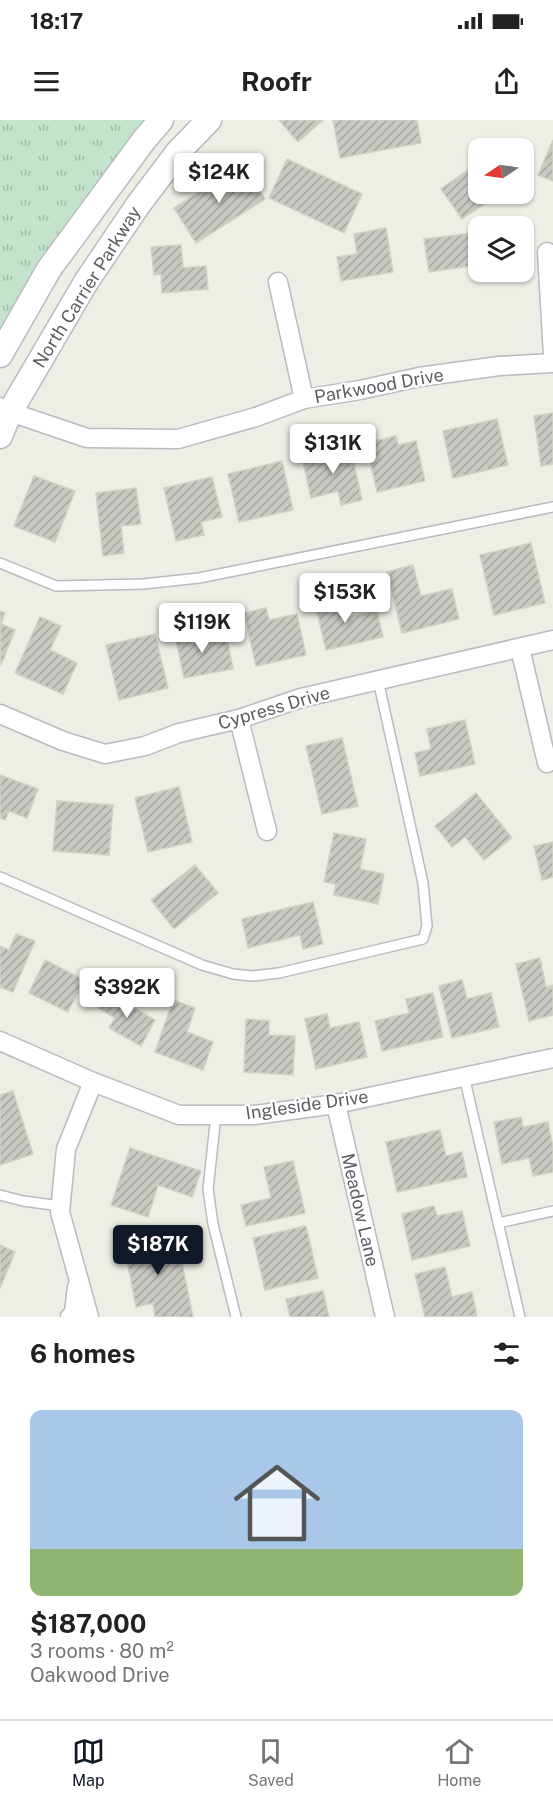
<!DOCTYPE html>
<html lang="en">
<head>
<meta charset="utf-8">
<style>
  body { margin:0; font-family:"Public Sans",sans-serif; background:#f2f2f2; color:#222; height:100vh; display:flex; flex-direction:column; font-size:22px; white-space:nowrap }
  * { box-sizing:border-box; margin:0 }
  p { font-size:20px; color:#767676 }
  .icon { flex:none; width:33px; height:33px; fill:none; stroke:currentColor; stroke-width:2; stroke-linecap:round; stroke-linejoin:round }
  .map { position:relative; height:1197px; overflow:hidden }
  .side { display:flex; flex-direction:column; background:#fff; flex:1 }
  .side>* { flex:none }
  .needle { width:39px; rotate:257deg }
  .buttons { position:absolute; left:468px; top:18px; display:grid; gap:12px }
  .buttons a { display:grid; place-items:center; width:66px; height:66px; border-radius:12px; background:#fff; box-shadow:0 2px 4px #0004; font-size:30px }
  .price { position:absolute; translate:-50% -51px; padding:0 14px; border-radius:6px; background:#fff; color:#222; font-size:20px; line-height:39px; filter:drop-shadow(0 2px 3px #0008) }
  .price::after { content:''; position:absolute; left:50%; top:36px; width:18px; height:14px; margin-left:-9px; background:inherit; clip-path:polygon(0 0,100% 0,50% 100%) }
  .price.current { background:#111827; color:#fff }
  ul { padding:0; list-style:none }
  li { display:grid; align-content:center; gap:12px; height:318px; padding:0 30px }
  li span { display:grid; place-items:center; height:186px; border-radius:12px; color:#555 }
  li>.icon { margin-inline-start:auto }
  span .icon { width:108px; height:108px; fill:#fffc; stroke-width:1 }
  li b { font-size:26px }
  h2 { display:flex; justify-content:space-between; align-items:center; height:72px; padding:0 30px; font-size:26px }
  .status { display:flex; justify-content:space-between; align-items:center; height:42px; padding:0 30px; background:#fff; direction:ltr }
  .status svg { height:16px; fill:currentColor }
  header { display:flex; justify-content:space-between; align-items:center; height:78px; padding:0 30px; background:#fff; font-size:27px; font-weight:700 }
  .dock { display:flex; justify-content:space-around; align-items:center; height:84px; border-top:2px solid #e0e0e0; background:#fff; font-size:16px; color:#767676 }
  .dock a { display:grid; justify-items:center; gap:3px }
  .dock .current { color:#111827 }
  .map>svg:first-child { display:block }
  .grass { fill:url(#grass-tufts) }
  .building { fill:url(#building-hatch); stroke:#d2d1c3; stroke-width:1.5 }
  .lines { fill:none; stroke-linecap:round; stroke-linejoin:round }
  .service-casing { stroke:#bababf; stroke-width:12 }
  .minor-casing { stroke:#bababf; stroke-width:21 }
  .secondary-casing { stroke:#babbc1; stroke-width:27 }
  .service { stroke:#fff; stroke-width:9 }
  .minor { stroke:#fff; stroke-width:18 }
  .secondary { stroke:#fff; stroke-width:24 }
  .labels { text-anchor:middle; stroke-width:4.5; stroke-linejoin:round; paint-order:stroke }
  .street-label { font-size:18px; fill:#5d5e64; stroke:#fff }
</style>
</head>
<body>
<div class="status"><b>18:17</b><svg viewBox="0 0 49 12"><path d="M0 12V9h3v3zM5 12V6h3v6zM10 12V3h3v9zM15 12V0h3v12zM26 1h20v11H26zM47 4h2v5h-2z"/></svg></div>
<header><svg class="icon" aria-label="menu" viewBox="0 0 24 24"><path d="M4 6h16M4 12h16M4 18h16"/></svg>Roofr<svg class="icon" aria-label="share" viewBox="0 0 24 24"><path d="M12 15V3M7 8l5-5 5 5M5 13v7h14v-7"/></svg></header>
<div class="map">
<svg width="553" height="1197" viewBox="0 0 553 1197">
  <defs>
    <pattern id="grass-tufts" width="24" height="20" patternUnits="userSpaceOnUse" patternTransform="scale(1.5)"><rect width="24" height="20" fill="#c3e3cb"/><path d="M3 7l-1-3M5 7V3M7 7l1-3M15 17l-1-3M17 17v-4M19 17l1-3" fill="none" stroke="#a2bba8"/></pattern>
    <pattern id="building-hatch" width="6" height="6" patternUnits="userSpaceOnUse" patternTransform="scale(1.5)"><rect width="6" height="6" fill="#c9c8c2"/><path d="M-1 1l2-2M0 6l6-6M5 7l2-2" fill="none" stroke="#a6a6a1"/></pattern>
  </defs>
  <rect width="100%" height="100%" fill="#edeee5"/>
  <path class="grass" d="M0 0H149L74 94 10 190 0 211Z"/>
  <g class="building">
    <path d="M279 0H323L298 22Z"/>
    <path d="M333 0H417L421 23 340 38Z"/>
    <path d="M553 20V61L538 55Z"/>
    <path d="M287 39 362 74 344 113 269 78Z"/>
    <path d="M478 43V74H499L462 99 441 69Z"/>
    <path d="M243 44 265 79 196 123 174 88Z"/>
    <path d="M386 108 393 152 341 161 337 137 357 134 354 114Z"/>
    <path d="M473 113 477 145 429 152 424 119Z"/>
    <path d="M181 125 183 148 206 146 208 169 162 173 161 154 154 155 151 127Z"/>
    <path d="M553 293V344L541 346 534 296Z"/>
    <path d="M497 299 508 345 453 358 443 311Z"/>
    <path d="M396 316 398 325 416 321 425 361 377 372 366 323Z"/>
    <path d="M350 326 362 380 341 385 338 371 311 378 302 338Z"/>
    <path d="M282 341 293 390 239 402 228 354Z"/>
    <path d="M34 356 75 371 55 422 14 406Z"/>
    <path d="M212 357 222 397 201 402 204 415 176 421 164 368Z"/>
    <path d="M136 368 141 404 121 406 124 433 103 436 96 373Z"/>
    <path d="M531 423 545 483 494 495 480 435Z"/>
    <path d="M413 445 421 476 452 469 459 499 402 513 387 452Z"/>
    <path d="M338 473 344 498 377 491 383 517 326 530 314 479Z"/>
    <path d="M266 488 269 500 297 494 306 535 256 546 244 493Z"/>
    <path d="M0 491 5 493 1 504 15 510 1 545Z"/>
    <path d="M40 497 61 506 50 530 77 543 63 574 15 553Z"/>
    <path d="M195 506 198 523 227 518 233 549 184 558 174 511Z"/>
    <path d="M155 514 168 568 119 580 106 525Z"/>
    <path d="M465 600 475 644 420 656 415 633 431 629 427 609Z"/>
    <path d="M342 618 358 686 322 694 306 626Z"/>
    <path d="M0 655 38 669 27 698 9 691 5 700 0 698Z"/>
    <path d="M179 667 192 722 148 732 135 678Z"/>
    <path d="M476 673 512 718 484 740 465 717 452 727 435 706Z"/>
    <path d="M57 681 113 685 109 735 53 731Z"/>
    <path d="M334 713 366 719 360 749 384 754 378 784 334 775 336 764 324 762Z"/>
    <path d="M553 722V757L542 760 534 726Z"/>
    <path d="M195 745 218 773 174 809 151 780Z"/>
    <path d="M313 782 323 824 303 829 300 815 248 828 242 799Z"/>
    <path d="M16 814 35 821 13 872 0 867V826L9 830Z"/>
    <path d="M540 838 546 867 553 865V895L529 901 516 844Z"/>
    <path d="M45 840 84 860 68 892 29 873Z"/>
    <path d="M462 860 467 879 491 873 499 907 452 918 439 866Z"/>
    <path d="M107 872 155 900 141 926 109 908 115 898 98 888Z"/>
    <path d="M433 873 443 917 382 931 375 901 409 893 406 879Z"/>
    <path d="M173 880 195 888 187 912 213 922 203 950 155 932Z"/>
    <path d="M327 894 330 908 359 902 367 937 316 949 305 899Z"/>
    <path d="M246 899 269 901V915L295 916 293 955 244 952Z"/>
    <path d="M13 971 33 1034 0 1045V975Z"/>
    <path d="M521 997 523 1007 548 1002 553 1027V1052L533 1056 529 1038 502 1044 494 1002Z"/>
    <path d="M440 1010 446 1036 462 1032 467 1057 397 1072 386 1022Z"/>
    <path d="M130 1028 201 1051 192 1077 158 1065 148 1097 111 1085Z"/>
    <path d="M293 1041 305 1093 246 1106 241 1085 271 1078 264 1047Z"/>
    <path d="M434 1086 437 1096 462 1091 470 1126 412 1140 402 1094Z"/>
    <path d="M306 1106 318 1158 265 1170 253 1118Z"/>
    <path d="M162 1112 166 1131 179 1128 193 1197H155L153 1183 136 1187 123 1120Z"/>
    <path d="M0 1125 15 1132 0 1168Z"/>
    <path d="M445 1147 452 1177 472 1172 477 1196 425 1197 415 1154Z"/>
    <path d="M323 1171 329 1197H290L286 1179Z"/>
  </g>
  <g class="lines">
    <g class="service-casing">
      <g id="service">
        <path d="M0 443 56 466 143 464 199 458 553 387"/>
        <path d="M0 757 202 845 233 854 253 856 279 853 423 819 427 806 423 763 378 560"/>
        <path d="M464 956 520 1197"/>
        <path d="M216 995 208 1069 213 1104 236 1197"/>
        <path d="M0 1075 23 1081 60 1086"/>
        <path d="M498 1103 553 1091"/>
      </g>
    </g>
    <g class="minor-casing">
      <g id="minor">
        <path d="M547 132 553 235"/>
        <path d="M278 162 304 279"/>
        <path d="M0 287 10 292 87 318 178 319 256 297 304 279 360 270 419 257 499 246 553 243"/>
        <path d="M520 528 547 643"/>
        <path d="M0 594 63 621 105 634 145 626 179 613 239 599 301 578 553 520"/>
        <path d="M239 599 267 711"/>
        <path d="M0 921 93 962 179 995H254L336 984 553 938"/>
        <path d="M336 984 385 1197"/>
        <path d="M70 1197 74 1193 77 1167"/>
        <path d="M89 1197 60 1092 66 1029 93 962"/>
      </g>
    </g>
    <g class="secondary-casing">
      <g id="secondary">
        <path d="M0 235 49 149 144 20 161 0"/>
        <path d="M0 316 10 292 86 162 138 85 178 32 209 0"/>
      </g>
    </g>
    <use href="#service" class="service"/>
    <use href="#minor" class="minor"/>
    <use href="#secondary" class="secondary"/>
  </g>
  <g class="labels">
    <g class="street-label">
      <text transform="translate(87 167) rotate(-58)" y="6">North Carrier Parkway</text>
      <text transform="translate(379 266) rotate(-10)" y="6">Parkwood Drive</text>
      <text transform="translate(274 588) rotate(-16)" y="6">Cypress Drive</text>
      <text transform="translate(307 985) rotate(-8)" y="6">Ingleside Drive</text>
      <text transform="translate(360 1090) rotate(77)" y="6">Meadow Lane</text>
    </g>
  </g>
</svg>
<div class="buttons">
<a><svg class="needle" viewBox="-14 -14 28 28"><path d="M0-13l5 13h-10z" fill="#e53935"/><path d="M0 13l5-13h-10z" fill="#767676"/></svg></a>
<a><svg class="icon" aria-label="layers" viewBox="0 0 24 24"><path d="M12 4l9 5-9 5-9-5zM3 14l9 5 9-5"/></svg></a>
</div>
<b class="price" style="left:219px;top:84px">$124K</b>
<b class="price" style="left:333px;top:355px">$131K</b>
<b class="price" style="left:345px;top:504px">$153K</b>
<b class="price" style="left:202px;top:534px">$119K</b>
<b class="price" style="left:127px;top:899px">$392K</b>
<b class="price current" style="left:158px;top:1156px">$187K</b>
</div>
<section class="side">
<h2>6 homes<svg class="icon" aria-label="filters" viewBox="0 0 24 24"><path d="M4 7h16M4 17h16"/><circle cx="9" cy="7" r="2"/><circle cx="15" cy="17" r="2"/></svg></h2>
<ul>
<li><span style="background:linear-gradient(#a9c7e8 75%,#8fb573 0)"><svg class="icon" aria-label="home" viewBox="0 0 24 24"><path d="M3 11l9-7 9 7M6 9v11h12V9"/></svg></span><div><b>$187,000</b><p>3 rooms · 80 m²</p><p>Oakwood Drive</p></div></li>
</ul>
</section>
<nav class="dock">
<a class="current"><svg class="icon" aria-label="map" viewBox="0 0 24 24"><path d="M3 6l6-2 6 2 6-2v14l-6 2-6-2-6 2zM9 4v14M15 6v14"/></svg>Map</a>
<a><svg class="icon" aria-label="saved" viewBox="0 0 24 24"><path d="M7 4h10v16l-5-4-5 4z"/></svg>Saved</a>
<a><svg class="icon" aria-label="home" viewBox="0 0 24 24"><path d="M3 11l9-7 9 7M6 9v11h12V9"/></svg>Home</a>
</nav>
</body>
</html>
